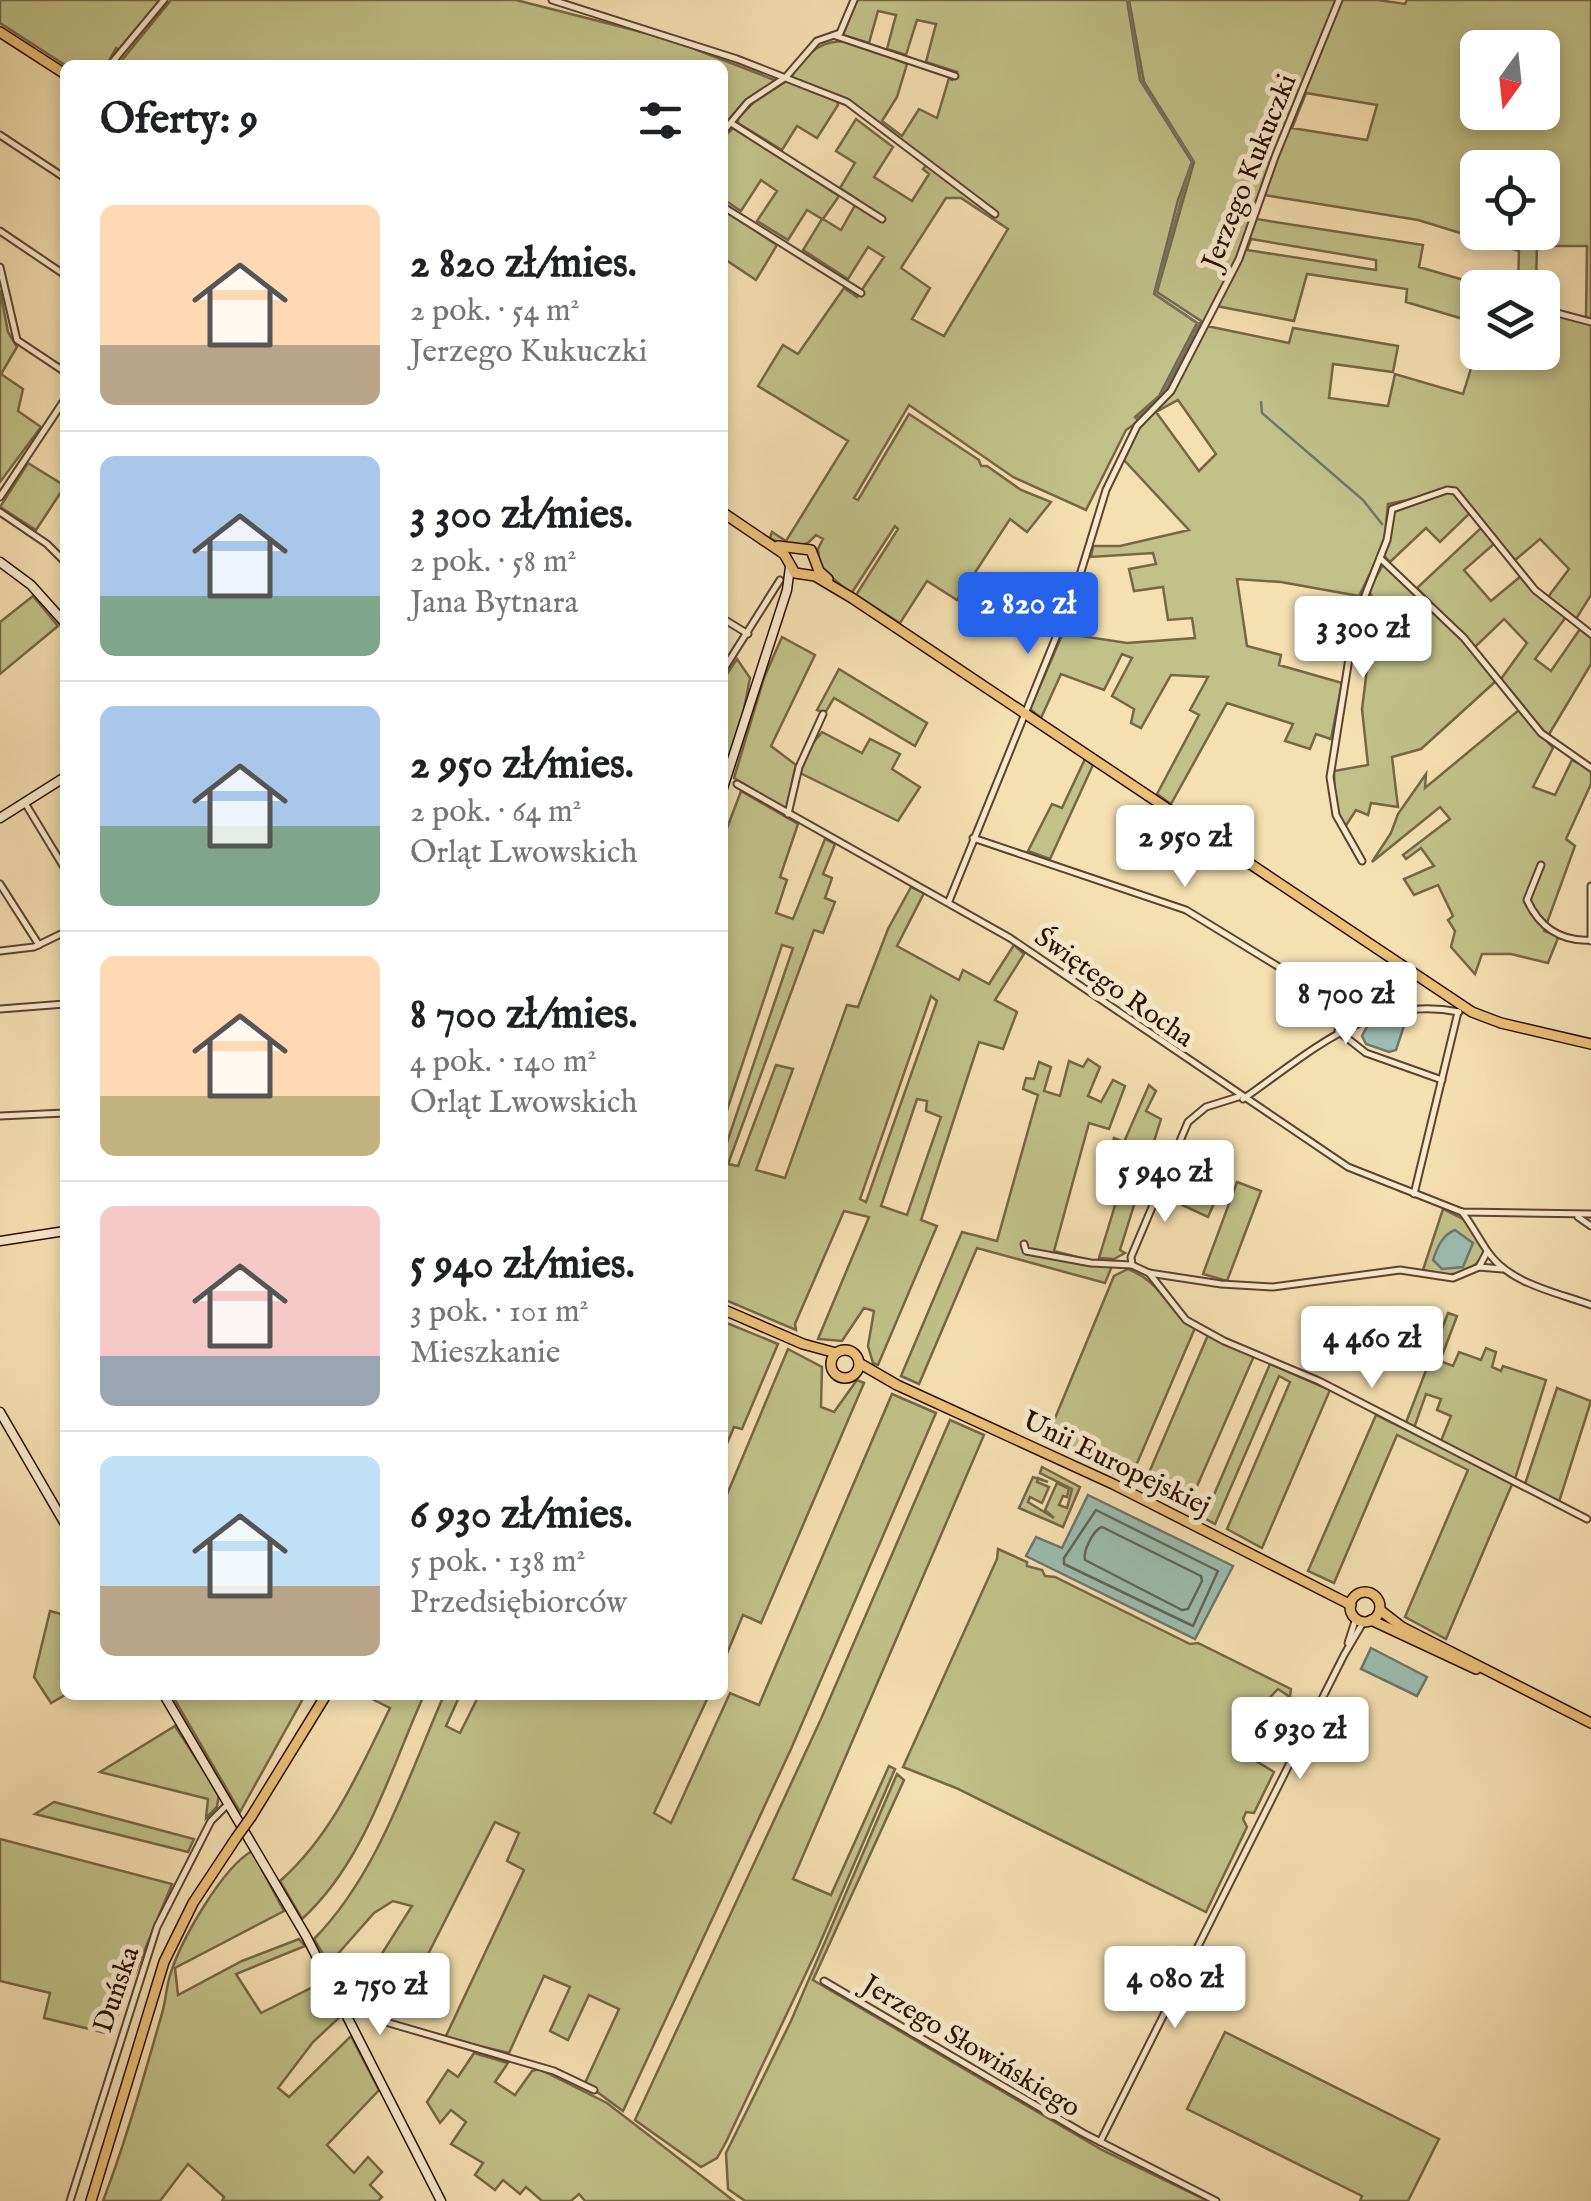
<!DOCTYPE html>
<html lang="pl">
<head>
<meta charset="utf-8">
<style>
  body { margin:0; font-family:"IM FELL English",serif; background:#f6f6f6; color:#202124; height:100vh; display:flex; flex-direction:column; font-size:38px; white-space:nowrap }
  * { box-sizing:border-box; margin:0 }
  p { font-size:32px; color:#757577 }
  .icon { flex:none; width:55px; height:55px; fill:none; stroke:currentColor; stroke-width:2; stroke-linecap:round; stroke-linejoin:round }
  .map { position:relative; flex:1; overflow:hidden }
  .sheet { position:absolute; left:60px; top:60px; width:668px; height:1640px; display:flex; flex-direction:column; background:#fff; border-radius:15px; box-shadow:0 5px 15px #0003 }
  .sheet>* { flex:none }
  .needle { width:65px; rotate:195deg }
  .fabs { position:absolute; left:1460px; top:30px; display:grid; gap:20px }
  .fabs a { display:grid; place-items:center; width:100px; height:100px; border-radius:15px; background:#fff; box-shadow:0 5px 15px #0003; font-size:50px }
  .price { position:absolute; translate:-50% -85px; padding:0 22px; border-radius:10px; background:#fff; color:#222; font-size:32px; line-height:65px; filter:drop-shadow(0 2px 5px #0008) }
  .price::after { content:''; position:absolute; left:50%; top:60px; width:30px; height:22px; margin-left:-15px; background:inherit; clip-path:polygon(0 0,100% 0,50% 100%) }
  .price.selected { background:#2563eb; color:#fff }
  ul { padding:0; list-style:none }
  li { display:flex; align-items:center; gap:30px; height:250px; padding:0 40px }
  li+li { border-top:2px solid #e0e0e0 }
  li span { display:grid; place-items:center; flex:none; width:280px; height:200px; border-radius:15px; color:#555 }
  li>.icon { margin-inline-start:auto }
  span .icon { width:120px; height:120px; fill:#fffc; stroke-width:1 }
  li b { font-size:42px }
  h2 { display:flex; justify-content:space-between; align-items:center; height:120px; padding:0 40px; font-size:42px }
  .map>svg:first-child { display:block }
  .green { fill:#c1c189; stroke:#766746; stroke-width:2.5; fill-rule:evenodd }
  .water { fill:#9cbdb0; stroke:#6f776a; stroke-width:2.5 }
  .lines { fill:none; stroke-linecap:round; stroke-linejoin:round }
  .shore { stroke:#646559; stroke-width:2.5 }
  .stream { stroke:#6f776a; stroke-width:2.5 }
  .street-casing { stroke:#5e422e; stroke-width:9 }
  .secondary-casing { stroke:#2b0d02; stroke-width:11 }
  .primary-casing { stroke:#2b0d02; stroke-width:12 }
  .street { stroke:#f8ebcd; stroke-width:5 }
  .secondary { stroke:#f8ebcd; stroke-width:8 }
  .primary { stroke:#eac079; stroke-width:9 }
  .primary-bridge-casing { stroke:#2b0d02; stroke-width:12; stroke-linecap:butt }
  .primary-bridge { stroke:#eac079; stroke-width:9 }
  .labels { text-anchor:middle; stroke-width:10; stroke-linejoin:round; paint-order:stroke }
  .street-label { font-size:28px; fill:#2b0d02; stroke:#f8ebcd }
</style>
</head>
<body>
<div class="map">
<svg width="1591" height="2201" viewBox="0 0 1591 2201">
  <rect width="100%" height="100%" fill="#f5e0b2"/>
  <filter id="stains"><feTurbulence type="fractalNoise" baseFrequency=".002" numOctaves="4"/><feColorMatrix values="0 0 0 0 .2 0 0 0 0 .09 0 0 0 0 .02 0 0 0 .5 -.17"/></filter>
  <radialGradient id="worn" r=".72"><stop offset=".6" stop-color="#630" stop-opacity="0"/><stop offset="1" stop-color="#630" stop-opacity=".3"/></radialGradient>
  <g class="green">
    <path d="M0 0H160L120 50 116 48 107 65H65L0 23Z"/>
    <path d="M171 0H516L669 39 777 81 743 103 723 128 722 65H118Z"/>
    <path d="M857 0H1127L1140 80 1192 162 1178 200 1154 294 1197 323 1159 396 1135 417 1138 420 1165 393 1201 321 1157 292 1194 162 1144 82 1129 0H1378L1405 4 1407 0H1591V595L1576 619 1548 597 1569 569 1540 539 1514 561 1456 490 1388 504 1384 545 1359 596 1281 582 1237 579 1247 646 1281 655 1279 665 1342 683 1331 739 1316 734 1310 749 1285 741 1293 724 1227 703 1171 804 1157 794 1199 715 1190 710 1208 677 1171 675 1141 728 1131 723 1134 709 1112 696 1132 658 1122 654 1104 690 1061 674 1041 718 1030 709 1066 626 1081 625V636L1127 643 1195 638 1192 618 1168 620 1163 587 1134 591 1129 569 1156 564 1153 553 1091 557 1093 546H1120L1189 530 1124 460 1139 421 1126 430 1086 510 1013 477 909 405 854 498 858 500 909 414 979 460 981 466H987L1021 490 1051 502 1027 532 1010 519 957 600 927 581 900 623 856 595 898 529 895 526 851 594 820 567 818 549 823 539 816 535 808 543 789 548 770 538 772 532 786 541 848 441 758 386 783 345 798 354 844 288 857 297 884 257 868 247 848 279 803 250 822 219 807 210 788 240 757 221 777 191 761 180 741 211 723 199V138L733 128 839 196 823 219 841 230 858 200 840 188 855 163 836 151 856 119 893 147 874 177 912 201 929 174 923 169 927 164 850 102 791 77C825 21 855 43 907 64L897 97 882 121 902 136 919 109 937 118 949 78 952 80 957 72 926 62 936 24 917 20 906 55 887 49 896 15 878 11 869 43 843 35ZM1478 48H1542V112H1478ZM1306 93 1377 105 1367 140 1292 128ZM1478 168H1542V232H1478ZM1264 195 1418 220 1519 251 1518 287H1536L1537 246H1587L1586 318 1543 307 1542 352H1478L1477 349 1463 394 1395 374 1388 406 1329 398 1333 364 1393 372 1398 346 1293 328 1289 343 1207 326 1216 306 1294 321 1307 274 1407 289 1406 302 1477 323 1478 288 1488 287 1419 267 1423 245 1256 219ZM946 198H961L1008 229 944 336 912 319 930 288 901 268ZM1251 239 1376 260V270L1247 250ZM1178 400 1216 454 1199 471 1156 412Z"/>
    <path d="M788 80 837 101 838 105 817 138 797 126 782 150 738 123V118L753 103Z"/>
    <path d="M722 209 777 245 756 280 723 258Z"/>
    <path d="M0 290 8 332 17 347 1 374 23 389 18 411 41 427 0 482Z"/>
    <path d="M28 463 65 486 36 530 0 507Z"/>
    <path d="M1448 492 1456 493 1471 512 1440 542 1426 528 1390 562 1384 556 1394 512Z"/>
    <path d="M1482 527 1495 543 1464 570 1491 601 1521 576 1566 617 1535 659 1551 671 1580 629 1591 638V664L1548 736 1501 679 1527 643 1504 619 1474 648 1417 588Z"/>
    <path d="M1384 563 1466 644 1496 681 1421 749 1392 757 1398 807 1371 803 1368 815 1356 810 1345 827 1335 808 1334 771 1368 765 1362 709 1367 669 1352 652 1356 627 1363 613 1388 642 1399 631 1368 591Z"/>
    <path d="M33 596 58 626 0 674V622Z"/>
    <path d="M782 637 815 655 771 746 796 765 786 810 734 778 764 678Z"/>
    <path d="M737 659 750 678 741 724 725 771 723 680Z"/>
    <path d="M839 669 927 723 915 746 834 698 825 713 817 710Z"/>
    <path d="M1519 710 1553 748 1533 787 1555 795 1572 760 1591 770V784L1566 839 1575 846 1544 931 1572 940 1558 938 1548 963 1511 954H1482L1475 974 1451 947 1455 931 1448 920 1453 916 1438 885 1414 895 1404 879 1434 866 1421 848 1406 859 1403 855 1450 819 1440 807 1372 862 1391 833 1398 814 1426 774 1425 788Z"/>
    <path d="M822 732 862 753 870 739 900 754 892 769 920 787 898 821 800 773 810 747Z"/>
    <path d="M1085 759 1093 765 1050 859 1028 851 1052 804 1062 808Z"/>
    <path d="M741 791 798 824 780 877 787 880 776 913 793 919 825 839 835 844 823 874 832 878 825 898 835 902 823 933 814 930 728 1164 738 1166 776 1065 793 1069 756 1170 785 1178 847 1005 858 1007 888 929 911 887 924 893 897 946 959 980 963 970 989 984 1014 945 1024 954 995 1000 1017 1012 1003 1049 979 1042 921 1220 937 1226 878 1365 873 1363 868 1346 874 1311 864 1308 842 1341 818 1339 869 1217 844 1211 795 1324 796 1330 723 1299V1154L793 948 782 945 723 1122V839ZM931 996 937 1001 866 1202 860 1199ZM917 1099 927 1101 926 1111 941 1117 907 1215 881 1206Z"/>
    <path d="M1088 1059 1100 1067 1088 1096 1101 1102 1113 1080 1125 1086 1109 1129 1089 1123 1054 1251 1112 1266 1105 1283 977 1248 919 1384 901 1376 962 1232 997 1241 1038 1095 1023 1089 1026 1078 1034 1079 1039 1062 1051 1067 1044 1091 1060 1096 1069 1061 1083 1067Z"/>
    <path d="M1149 1085 1156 1091 1146 1111 1161 1119 1120 1250 1125 1253 1114 1259 1099 1258 1126 1169 1115 1165 1112 1174 1105 1172 1114 1138 1124 1142Z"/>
    <path d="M1199 1169 1224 1181 1208 1217 1182 1205Z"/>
    <path d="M1237 1182 1261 1191 1227 1281 1203 1274Z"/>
    <path d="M1443 1209 1467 1221 1484 1250C1475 1278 1447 1277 1423 1270Z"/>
    <path d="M1128 1269C1165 1284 1164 1309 1195 1328L1129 1482 1046 1440 1114 1276Z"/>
    <path d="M1448 1313 1457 1316 1440 1361 1453 1366 1459 1352 1481 1360 1486 1348 1496 1352 1492 1367 1501 1371 1503 1366 1546 1380 1515 1479 1441 1441 1451 1416 1437 1410 1441 1399 1426 1394 1414 1428 1405 1425Z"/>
    <path d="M722 1321 778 1344 742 1429 734 1427 723 1453Z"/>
    <path d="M1208 1335 1254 1356 1187 1509 1142 1489Z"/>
    <path d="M788 1349 822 1367 821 1407 834 1412 857 1380 864 1383 761 1623 743 1615 723 1663V1504Z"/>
    <path d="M1270 1364 1330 1390 1262 1548 1227 1529 1290 1382 1279 1376 1215 1524 1204 1518Z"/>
    <path d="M1557 1388 1591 1401 1559 1502 1525 1484Z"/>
    <path d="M892 1394 936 1413 791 1749 623 2111 585 2083 619 2009 589 1995 568 2040 550 2031 570 1987 544 1976 509 2053 445 2038 524 1870 507 1861 519 1833 495 1822 420 1970 398 1959 384 1983 369 1974 412 1906 393 1901 374 1913 329 1964 314 1939C378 1874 408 1777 444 1695H460L446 1726 460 1733 479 1695H709L654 1813 671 1823 730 1693 759 1705Z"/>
    <path d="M1376 1415 1513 1482 1446 1639 1405 1617 1468 1470 1397 1435 1334 1583 1308 1571Z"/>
    <path d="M950 1420 984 1435 793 1879 831 1895 889 1766 895 1769 817 1950 726 2142 717 2158 701 2167 635 2120 821 1719Z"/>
    <path d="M1042 1467 1080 1487 1063 1527 1019 1508 1033 1477 1048 1482 1038 1478 1037 1482 1049 1487 1042 1503 1030 1497 1028 1502 1054 1518 1045 1510 1057 1483 1069 1489 1067 1497 1063 1496 1059 1505 1067 1508 1072 1489 1040 1473Z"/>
    <path d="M998 1549 1027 1562V1566L1042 1570 1045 1576 1055 1577 1190 1644 1198 1643 1291 1689 1290 1697 1278 1689 1257 1711 1243 1753 1274 1772 1254 1813 1246 1812 1243 1819 1247 1827 1206 1912 956 1788 903 1767 997 1559Z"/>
    <path d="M50 1611 65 1615V1695L51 1703 34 1677Z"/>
    <path d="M172 1695H305L240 1812Z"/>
    <path d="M364 1695H424C390 1770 365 1862 302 1919L280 1881C333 1834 359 1771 390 1708Z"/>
    <path d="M175 1726 219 1794 217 1807 206 1818 208 1799 100 1772Z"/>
    <path d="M897 1774 904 1780 813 1980 1102 2150 1208 2201H745L728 2189 726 2153 791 2021Z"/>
    <path d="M54 1802 194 1839 188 1852 35 1814Z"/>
    <path d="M0 1839 172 1884 110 2034 44 2018 50 1993 0 1981Z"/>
    <path d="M252 1851 284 1911 175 1968 178 1995 242 1961 299 1939 305 1946 236 1974 261 2013 325 1981 341 2016 313 2042 278 2088 289 2097 351 2036 379 2090 327 2145 354 2173 368 2157 382 2172 370 2185 382 2197 378 2201H222L224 2197 188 2164 160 2201H103C126 2141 143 2079 161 2017 166 2002 166 1986 171 1972 182 1939 222 1868 252 1851Z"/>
    <path d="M1225 2032 1439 2139 1408 2201H1360L1362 2196 1187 2109Z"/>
    <path d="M474 2053 508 2063 495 2082 515 2095 532 2071 539 2069 607 2103 734 2201H585L579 2194 571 2201H542L526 2187 520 2194 503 2180 495 2190 475 2175 483 2163 451 2144 466 2122 451 2110 440 2123 427 2102 448 2070 458 2077Z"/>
  </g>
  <g class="water">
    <path d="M1389 1014 1401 1015 1404 1026 1396 1050 1389 1052 1366 1044 1362 1036 1369 1023Z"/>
    <path d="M1455 1230 1473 1243 1463 1267 1442 1269 1433 1260C1437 1248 1442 1235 1455 1230Z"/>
    <path d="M1088 1495 1233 1566 1195 1639 1026 1556 1036 1537 1062 1548Z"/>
    <path d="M1371 1648 1427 1677 1417 1696 1361 1669Z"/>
  </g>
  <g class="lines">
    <g class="shore">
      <path d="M1096 1510 1218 1571 1193 1626 1064 1564V1558Z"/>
      <path d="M1102 1527 1201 1576 1202 1581 1188 1609 1182 1610 1085 1560C1083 1551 1093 1530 1102 1527Z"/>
    </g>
    <g class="stream">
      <path d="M1128 0 1141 80 1192 160 1155 294 1199 324 1160 397 1137 418"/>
      <path d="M1261 402 1262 413 1363 500 1382 524"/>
    </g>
    <g class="street-casing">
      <g id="street">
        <path d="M552 0 737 59 847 102 995 214"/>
        <path d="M836 36 955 76"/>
        <path d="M110 65 164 0"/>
        <path d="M731 123 882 219"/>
        <path d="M722 133 748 102 786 77 817 41 840 33 854 0"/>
        <path d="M0 135 65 178"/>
        <path d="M722 206 861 293"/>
        <path d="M0 231 65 275"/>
        <path d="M0 267 17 340 65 372"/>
        <path d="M1542 309 1591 322"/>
        <path d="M0 497 65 399"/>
        <path d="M0 512 47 544 65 562"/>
        <path d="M1380 558 1464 638 1541 733 1591 768"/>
        <path d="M722 618 748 634"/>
        <path d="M722 672 780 580"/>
        <path d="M737 784 1010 938 1348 1167 1462 1212 1591 1214"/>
        <path d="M25 803 65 869"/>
        <path d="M788 814 799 767 823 714"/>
        <path d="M973 838 1186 910 1362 1018"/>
        <path d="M1362 861 1336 815 1330 777 1355 621 1387 540 1392 509 1447 490 1455 491 1535 590 1591 634"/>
        <path d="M1541 865 1527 900C1539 926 1560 942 1591 940"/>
        <path d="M0 884 39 945"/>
        <path d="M1591 886V941"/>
        <path d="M949 901 1076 588 1106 490 1137 426 1171 391 1239 259 1275 157 1339 0"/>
        <path d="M0 951 34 947 65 932"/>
        <path d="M0 1009 65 1004"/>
        <path d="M1338 1031 1366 1053 1442 1080"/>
        <path d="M1243 1099C1311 1052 1370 994 1459 1012"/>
        <path d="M0 1116 65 1113"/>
        <path d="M1414 1194 1458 1012"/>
        <path d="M1462 1212C1472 1225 1479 1239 1488 1252 1510 1284 1556 1292 1591 1305"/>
        <path d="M1578 1217 1591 1226"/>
        <path d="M1024 1244 1026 1251 1091 1263 1132 1265 1149 1273 1221 1284 1273 1287 1400 1270 1453 1278 1479 1267 1487 1252"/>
        <path d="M1132 1265 1131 1257 1188 1122 1206 1107 1238 1097"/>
        <path d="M1479 1267 1502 1269"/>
        <path d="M1149 1273 1186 1320 1224 1341 1319 1381 1587 1519"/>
        <path d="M1348 1643 1356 1618"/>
        <path d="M824 1981 1083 2133 1216 2201"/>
        <path d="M341 2001 389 2023 554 2071 594 2090"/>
        <path d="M1100 2142 1344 1655 1364 1621"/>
        <path d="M70 2201 157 1927 211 1821 228 1804"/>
      </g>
    </g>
    <g class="secondary-casing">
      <g id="secondary">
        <path d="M0 562 31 585 65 623"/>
        <path d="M722 791 787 590 790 567"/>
        <path d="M0 818 65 777"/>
        <path d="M0 1241 65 1231"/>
        <path d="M0 1412 65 1524"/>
        <path d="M164 1695 306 1936 441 2201"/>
      </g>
    </g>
    <g class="primary-casing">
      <g id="primary">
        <path d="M0 32 65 74"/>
        <path d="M722 512 784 554 795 573 815 576 852 598 1472 1012 1501 1023 1591 1044"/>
        <path d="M778 546 811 550 819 571 828 579"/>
        <path d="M722 1309 803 1344 836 1353"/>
        <circle cx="845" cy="1364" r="14"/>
        <path d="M859 1363 897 1385 1113 1484 1351 1605"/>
        <circle cx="1365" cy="1607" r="15"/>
        <path d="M1380 1610 1402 1627 1591 1723"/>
        <path d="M1371 1620 1476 1669"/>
        <path d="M251 1817 326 1695"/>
        <path d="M91 2201 164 1962 193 1903 236 1838"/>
      </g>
    </g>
    <use href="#street" class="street"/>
    <use href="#secondary" class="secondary"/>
    <use href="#primary" class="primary"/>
    <g class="primary-bridge-casing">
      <path id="primary-bridge" d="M236 1838 251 1817"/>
    </g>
    <use href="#primary-bridge" class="primary-bridge"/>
  </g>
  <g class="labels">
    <g class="street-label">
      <text transform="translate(1248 171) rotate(-68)" y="10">Jerzego Kukuczki</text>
      <text transform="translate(1115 986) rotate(35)" y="10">Świętego Rocha</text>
      <text transform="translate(1117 1462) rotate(26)" y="10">Unii Europejskiej</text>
      <text transform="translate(115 1989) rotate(-71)" y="10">Duńska</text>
      <text transform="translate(972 2045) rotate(31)" y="10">Jerzego Słowińskiego</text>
    </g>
  </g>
  <rect width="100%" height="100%" filter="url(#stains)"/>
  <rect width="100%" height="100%" fill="url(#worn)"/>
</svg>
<div class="fabs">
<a><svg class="needle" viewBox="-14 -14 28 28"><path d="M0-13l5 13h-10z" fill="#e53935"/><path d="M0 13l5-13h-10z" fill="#757577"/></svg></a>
<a><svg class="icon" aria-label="locate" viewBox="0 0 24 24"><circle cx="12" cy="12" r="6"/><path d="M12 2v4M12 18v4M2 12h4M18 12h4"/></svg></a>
<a><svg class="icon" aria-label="layers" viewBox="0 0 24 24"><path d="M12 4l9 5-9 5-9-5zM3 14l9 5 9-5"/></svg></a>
</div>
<b class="price selected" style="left:1028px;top:657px">2 820 zł</b>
<b class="price" style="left:1363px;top:681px">3 300 zł</b>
<b class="price" style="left:1185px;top:890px">2 950 zł</b>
<b class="price" style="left:1346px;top:1047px">8 700 zł</b>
<b class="price" style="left:1165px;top:1225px">5 940 zł</b>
<b class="price" style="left:1372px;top:1391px">4 460 zł</b>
<b class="price" style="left:1300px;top:1782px">6 930 zł</b>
<b class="price" style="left:1175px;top:2031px">4 080 zł</b>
<b class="price" style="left:380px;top:2038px">2 750 zł</b>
<section class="sheet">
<h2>Oferty: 9<svg class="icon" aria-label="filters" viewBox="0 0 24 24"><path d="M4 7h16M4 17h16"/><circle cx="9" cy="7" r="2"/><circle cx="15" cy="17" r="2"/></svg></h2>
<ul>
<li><span style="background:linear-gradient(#ffd9b3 70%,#b9a48a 0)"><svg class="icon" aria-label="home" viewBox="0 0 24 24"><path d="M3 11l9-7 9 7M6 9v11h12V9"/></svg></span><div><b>2 820 zł/mies.</b><p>2 pok. · 54 m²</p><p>Jerzego Kukuczki</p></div></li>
<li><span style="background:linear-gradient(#a9c7e8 70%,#7fa58c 0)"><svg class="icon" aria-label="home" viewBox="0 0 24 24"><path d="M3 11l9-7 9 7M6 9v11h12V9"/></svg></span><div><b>3 300 zł/mies.</b><p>2 pok. · 58 m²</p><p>Jana Bytnara</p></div></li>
<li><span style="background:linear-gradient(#a9c7e8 60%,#7fa58c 0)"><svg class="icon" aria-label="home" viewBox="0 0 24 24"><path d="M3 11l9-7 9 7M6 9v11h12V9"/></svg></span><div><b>2 950 zł/mies.</b><p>2 pok. · 64 m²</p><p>Orląt Lwowskich</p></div></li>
<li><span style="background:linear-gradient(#ffd9b3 70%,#c2b280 0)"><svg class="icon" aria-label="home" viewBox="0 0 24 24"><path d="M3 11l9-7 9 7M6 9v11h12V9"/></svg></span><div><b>8 700 zł/mies.</b><p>4 pok. · 140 m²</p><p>Orląt Lwowskich</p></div></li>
<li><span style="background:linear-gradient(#f6c9c9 75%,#9aa5b1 0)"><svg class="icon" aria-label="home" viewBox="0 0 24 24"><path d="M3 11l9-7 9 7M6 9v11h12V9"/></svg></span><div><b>5 940 zł/mies.</b><p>3 pok. · 101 m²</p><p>Mieszkanie</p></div></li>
<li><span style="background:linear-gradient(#bfe0f5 65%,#b9a48a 0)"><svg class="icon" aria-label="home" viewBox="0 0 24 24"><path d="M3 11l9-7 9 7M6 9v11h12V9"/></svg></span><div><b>6 930 zł/mies.</b><p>5 pok. · 138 m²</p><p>Przedsiębiorców</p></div></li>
</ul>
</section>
</div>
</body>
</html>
